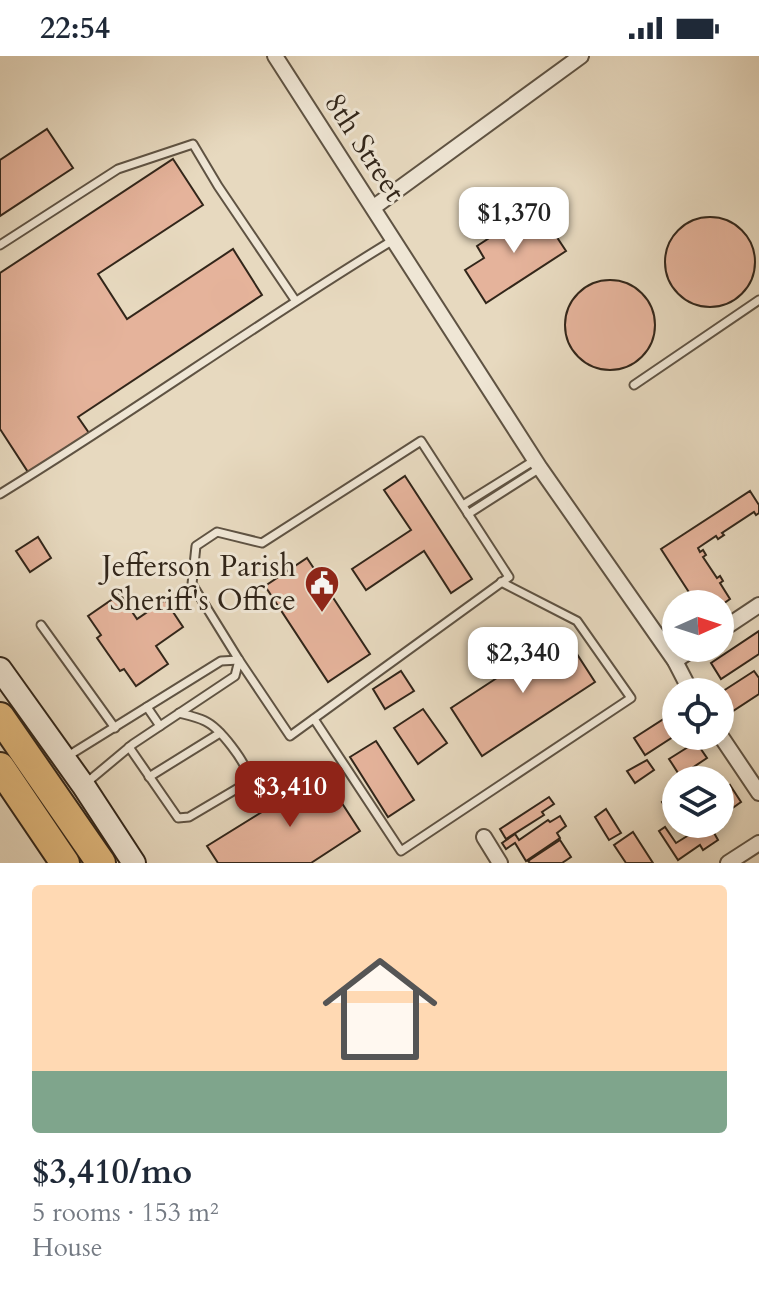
<!DOCTYPE html>
<html lang="en">
<head>
<meta charset="utf-8">
<style>
  body { margin:0; font-family:Cardo,serif; background:#f6f6f7; color:#1f2937; height:100vh; display:flex; flex-direction:column; font-size:30px; white-space:nowrap }
  * { box-sizing:border-box; margin:0 }
  p { font-size:26px; color:#747a83 }
  .icon { flex:none; width:44px; height:44px; fill:none; stroke:currentColor; stroke-width:2; stroke-linecap:round; stroke-linejoin:round }
  .map { position:relative; height:807px; overflow:hidden }
  .side { display:flex; flex-direction:column; background:#fff; flex:1 }
  .side>* { flex:none }
  .needle { width:52px; rotate:87deg }
  .buttons { position:absolute; left:662px; top:534px; display:grid; gap:16px }
  .buttons a { display:grid; place-items:center; width:72px; height:72px; border-radius:50%; background:#fff; box-shadow:0 4px 12px #0003; font-size:40px }
  .price { position:absolute; translate:-50% -68px; padding:0 18px; border-radius:16px; background:#fff; color:#222; font-size:26px; line-height:52px; filter:drop-shadow(0 2px 4px #0008) }
  .price::after { content:''; position:absolute; left:50%; top:48px; width:24px; height:18px; margin-left:-12px; background:inherit; clip-path:polygon(0 0,100% 0,50% 100%) }
  .price.current { background:#8f2418; color:#fff }
  ul { padding:0; list-style:none }
  li { display:grid; align-content:center; gap:16px; height:424px; padding:0 32px }
  li span { display:grid; place-items:center; height:248px; border-radius:8px; color:#555 }
  li>.icon { margin-inline-start:auto }
  span .icon { width:144px; height:144px; fill:#fffc; stroke-width:1 }
  li b { font-size:34px }
  .status { display:flex; justify-content:space-between; align-items:center; height:56px; padding:0 40px; background:#fff; direction:ltr }
  .status svg { height:22px; fill:currentColor }
  .map>svg:first-child { display:block }
  .building { fill:#e5b39b; stroke:#32261a; stroke-width:2 }
  .lines { fill:none; stroke-linecap:round; stroke-linejoin:round }
  .service-casing { stroke:#5f5343; stroke-width:11 }
  .minor-casing { stroke:#5f5343; stroke-width:18 }
  .secondary-casing { stroke:#32261a; stroke-width:26 }
  .motorway-casing { stroke:#32261a; stroke-width:32 }
  .service { stroke:#efe6d5; stroke-width:7 }
  .minor { stroke:#efe6d5; stroke-width:14 }
  .secondary { stroke:#efe6d5; stroke-width:22 }
  .motorway { stroke:#e4bc80; stroke-width:28 }
  .labels { text-anchor:middle; stroke-width:6; stroke-linejoin:round; paint-order:stroke }
  .street-label { font-size:30px; fill:#32261a; stroke:#efe6d5 }
  .poi-label { font-size:30px; fill:#32261a; stroke:#efe6d5; text-anchor:end }
</style>
</head>
<body>
<div class="status"><b>22:54</b><svg viewBox="0 0 49 12"><path d="M0 12V9h3v3zM5 12V6h3v6zM10 12V3h3v9zM15 12V0h3v12zM26 1h20v11H26zM47 4h2v5h-2z"/></svg></div>
<div class="map">
<svg width="759" height="807" viewBox="0 0 759 807">
  <rect width="100%" height="100%" fill="#e7d9bf"/>
  <filter id="stains"><feTurbulence type="fractalNoise" baseFrequency=".0025" numOctaves="4"/><feColorMatrix values="0 0 0 0 .2 0 0 0 0 .09 0 0 0 0 .02 0 0 0 .5 -.17"/></filter>
  <radialGradient id="worn" r=".72"><stop offset=".6" stop-color="#630" stop-opacity="0"/><stop offset="1" stop-color="#630" stop-opacity=".3"/></radialGradient>
  <g class="building">
    <path d="M47 73 73 112 0 160V104Z"/>
    <path d="M173 103 203 149 98 218 127 263 233 193 262 239 78 361 89 377 28 416 0 373V217Z"/>
    <path d="M537 151 566 195 486 247 465 214 484 202 477 190Z"/>
    <circle cx="710" cy="206" r="45"/>
    <circle cx="610" cy="269" r="45"/>
    <path d="M405 420 472 523 451 537 424 495 366 534 352 513 411 474 384 434Z"/>
    <path d="M750 435 759 449V457L756 459 754 456 722 477 724 479 718 483 716 480 698 492 700 496 703 494 706 499 703 501 717 522 720 520 723 525 720 527 730 543 720 550V548H692L694 544 661 493Z"/>
    <path d="M38 481 51 502 30 516 16 495Z"/>
    <path d="M307 502 370 598 328 626 265 530Z"/>
    <path d="M120 538 137 563 165 544 183 571 156 590 168 608 136 630 124 613 120 615 97 582 101 579 88 560Z"/>
    <path d="M759 575V598L721 623 711 607Z"/>
    <path d="M564 578 595 626 482 700 451 652Z"/>
    <path d="M401 615 414 635 385 653 373 633Z"/>
    <path d="M754 615 759 622V638L730 657 720 637Z"/>
    <path d="M423 653 447 687 418 708 394 672Z"/>
    <path d="M673 657 676 662V679L645 699 634 682Z"/>
    <path d="M376 685 414 744 388 761 350 701Z"/>
    <path d="M696 686 707 702 680 720 669 703Z"/>
    <path d="M647 704 654 714 635 727 627 715Z"/>
    <path d="M323 718 360 775 311 807H218L207 790Z"/>
    <path d="M730 729 741 746 720 761V736Z"/>
    <path d="M676 736V754L673 749 667 754 662 746Z"/>
    <path d="M549 741 554 748 542 756 544 759 506 783 500 773Z"/>
    <path d="M606 753 621 777 609 784 595 761Z"/>
    <path d="M560 760 566 770 557 777 560 782 526 805 515 787 506 793 502 787 515 778 519 784 548 764 550 766Z"/>
    <path d="M685 768H709L718 784 703 794 700 789 678 804 659 775 665 771 676 787 692 777Z"/>
    <path d="M633 776 653 807H626L614 789Z"/>
    <path d="M560 784 571 801 562 807H530L528 805Z"/>
  </g>
  <g class="lines">
    <g class="service-casing">
      <g id="service">
        <path d="M0 189 118 113 193 88 218 130 295 244"/>
        <path d="M634 329 759 244"/>
        <path d="M0 438C134 356 261 264 395 183"/>
        <path d="M463 449 535 404"/>
        <path d="M468 458 540 412"/>
        <path d="M41 569 115 672"/>
        <path d="M147 651 160 670"/>
        <path d="M314 663 401 795 631 642 577 565 501 526"/>
        <path d="M129 691 178 762 189 761 245 728 249 722C246 706 220 672 205 665 197 661 187 659 179 657"/>
        <path d="M68 700 221 605 239 604"/>
        <path d="M149 721 220 677"/>
        <path d="M85 728 133 688 235 620 239 604 192 528 196 490 217 476 262 487 421 385 509 521 290 680 239 604"/>
      </g>
    </g>
    <g class="minor-casing">
      <g id="minor">
        <path d="M275 0 540 412 675 605 691 636"/>
        <path d="M374 151 581 0"/>
        <path d="M720 575 759 549"/>
        <path d="M675 605 694 592"/>
        <path d="M720 679 759 737"/>
        <path d="M484 781 500 807"/>
        <path d="M728 807 759 787"/>
      </g>
    </g>
    <g class="secondary-casing">
      <path id="secondary" d="M0 613 83 729 134 807"/>
    </g>
    <g class="motorway-casing">
      <g id="motorway">
        <path d="M0 661 101 807"/>
        <path d="M0 711 65 807"/>
      </g>
    </g>
    <use href="#service" class="service"/>
    <use href="#minor" class="minor"/>
    <use href="#secondary" class="secondary"/>
    <use href="#motorway" class="motorway"/>
  </g>
  <defs>
    <g id="civic-pin" transform="scale(1.8)"><path d="M0 17L-7.5 6A9.5 9.5 0 1 1 7.5 6Z" fill="#8f2418" stroke="#efe6d5"/><path d="M-.6-6.5H3V-4.5H.6V-3L4-1V1h2V6H-6V1h2V-1L-.6-3ZM-1.2 2.5V6h2.4V2.5Z" fill="#fff"/></g>
  </defs>
  <g fill-rule="evenodd">
    <use href="#civic-pin" x="322" y="527"/>
  </g>
  <g class="labels">
    <g class="street-label">
      <text transform="translate(365 91) rotate(57)" y="10">8th Street</text>
    </g>
    <g class="poi-label">
      <text x="296" y="520">Jefferson Parish<tspan x="296" dy="34">Sheriff's Office</tspan></text>
    </g>
  </g>
  <rect width="100%" height="100%" filter="url(#stains)"/>
  <rect width="100%" height="100%" fill="url(#worn)"/>
</svg>
<div class="buttons">
<a><svg class="needle" viewBox="-14 -14 28 28"><path d="M0-13l5 13h-10z" fill="#e53935"/><path d="M0 13l5-13h-10z" fill="#747a83"/></svg></a>
<a><svg class="icon" aria-label="locate" viewBox="0 0 24 24"><circle cx="12" cy="12" r="6"/><path d="M12 2v4M12 18v4M2 12h4M18 12h4"/></svg></a>
<a><svg class="icon" aria-label="layers" viewBox="0 0 24 24"><path d="M12 4l9 5-9 5-9-5zM3 14l9 5 9-5"/></svg></a>
</div>
<b class="price" style="left:514px;top:199px">$1,370</b>
<b class="price" style="left:523px;top:639px">$2,340</b>
<b class="price current" style="left:290px;top:773px">$3,410</b>
</div>
<section class="side">
<ul>
<li><span style="background:linear-gradient(#ffd9b3 75%,#7fa58c 0)"><svg class="icon" aria-label="home" viewBox="0 0 24 24"><path d="M3 11l9-7 9 7M6 9v11h12V9"/></svg></span><div><b>$3,410/mo</b><p>5 rooms · 153 m²</p><p>House</p></div></li>
</ul>
</section>
</body>
</html>
